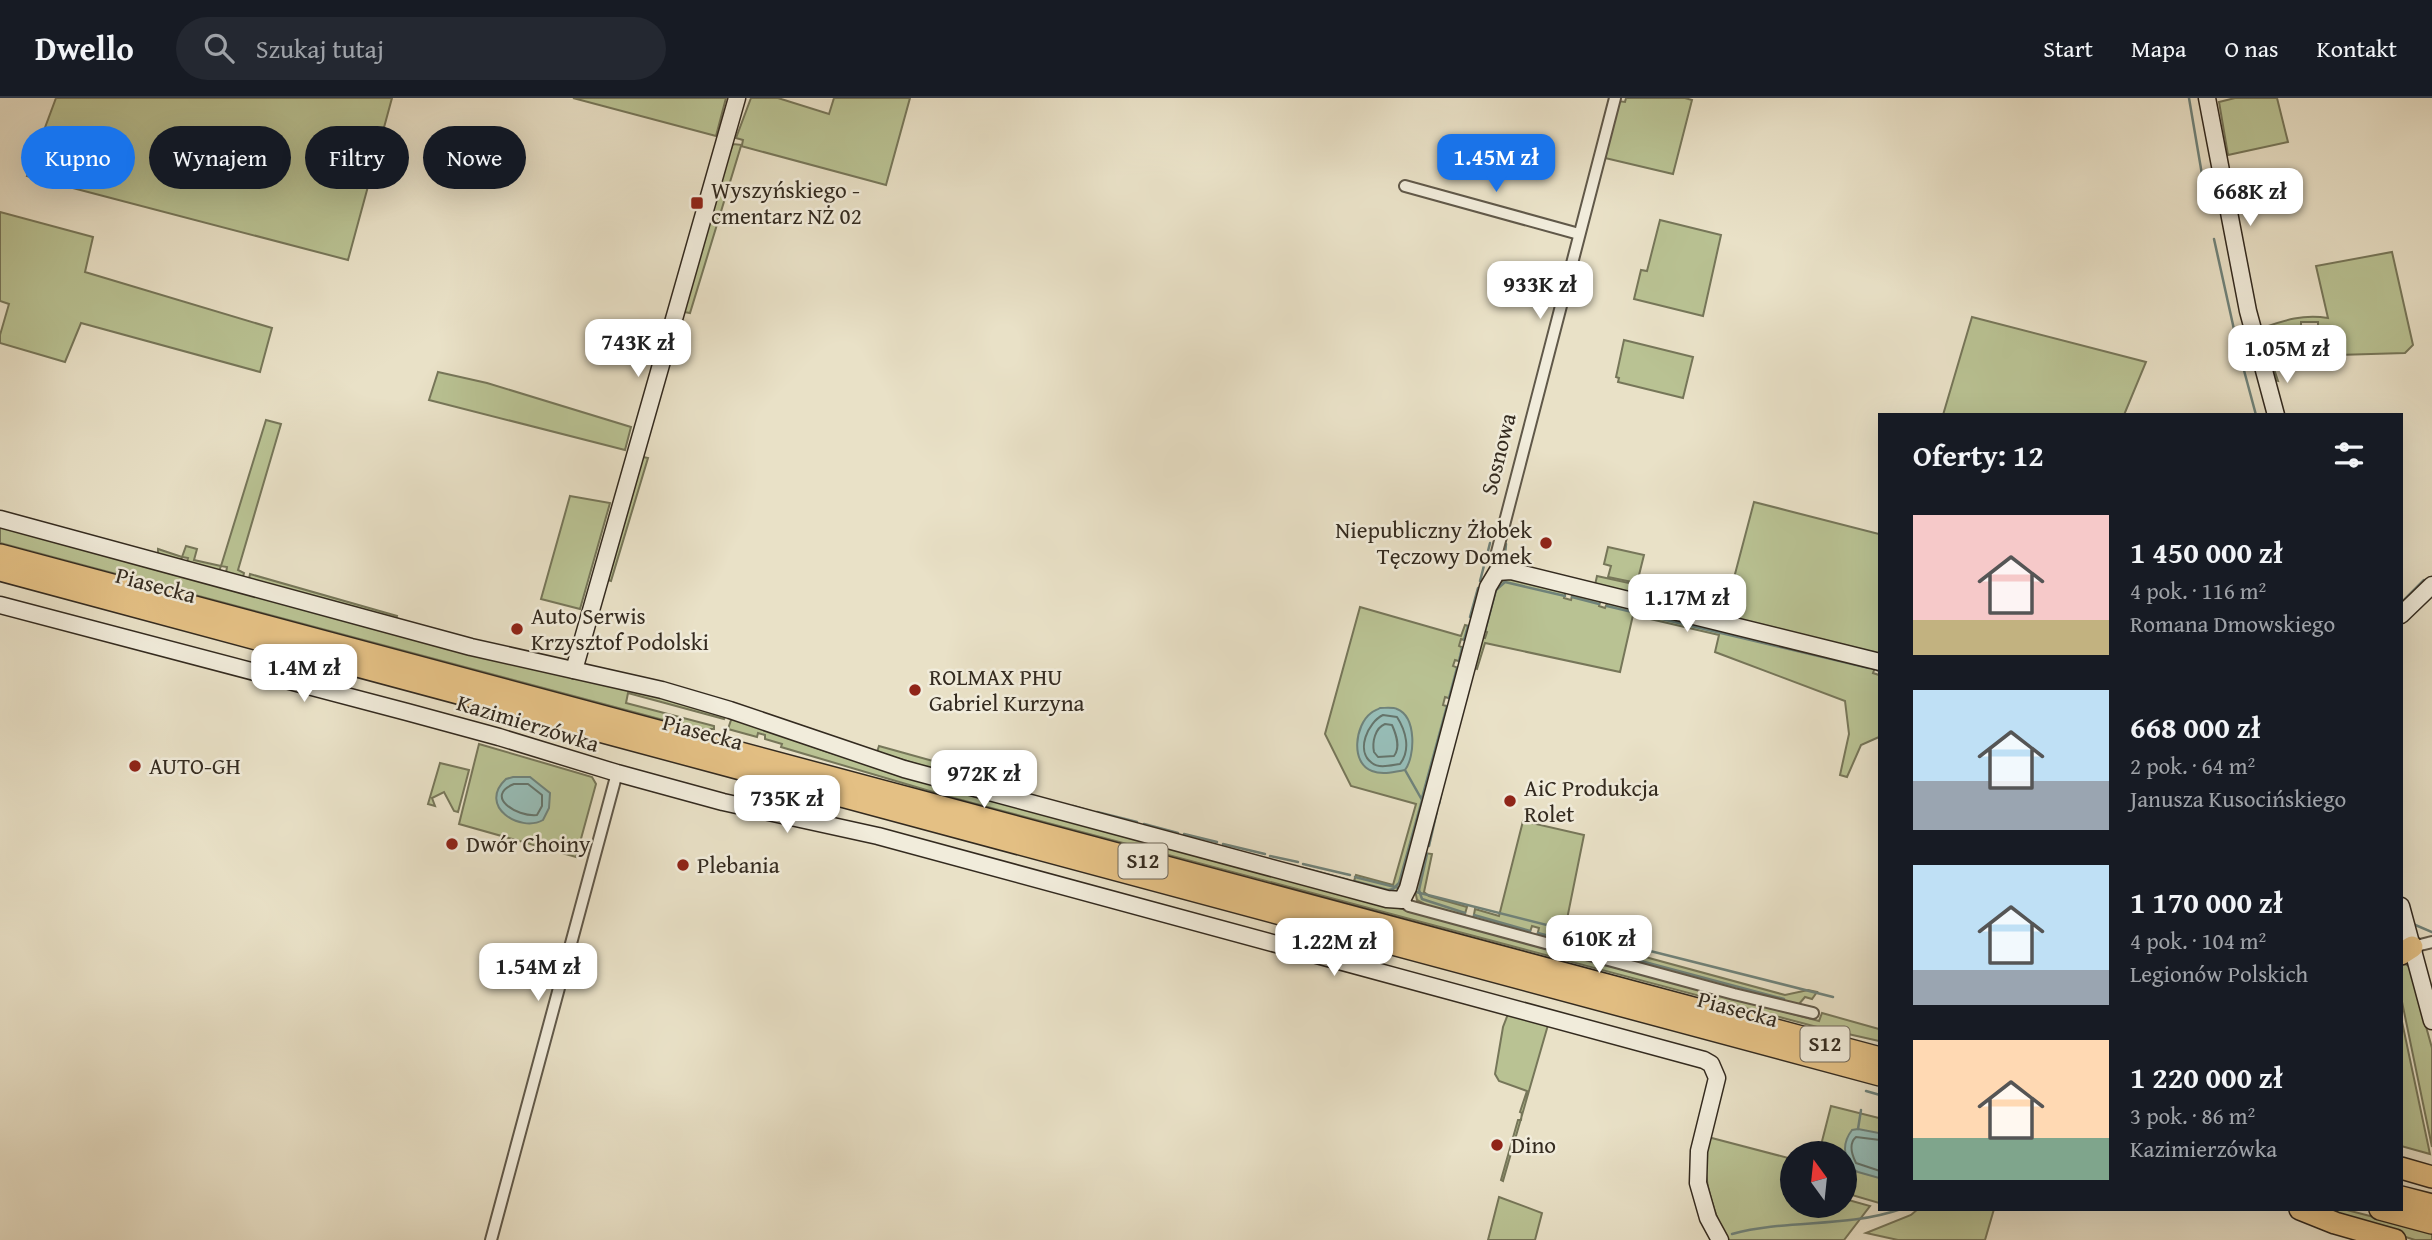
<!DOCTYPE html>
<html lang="pl">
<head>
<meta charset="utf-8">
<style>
  body { margin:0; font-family:"Gentium Book Plus",serif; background:#242831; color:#f1f3f6; height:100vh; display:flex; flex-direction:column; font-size:26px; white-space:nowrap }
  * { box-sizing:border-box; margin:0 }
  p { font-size:23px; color:#9ea1a6 }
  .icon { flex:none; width:38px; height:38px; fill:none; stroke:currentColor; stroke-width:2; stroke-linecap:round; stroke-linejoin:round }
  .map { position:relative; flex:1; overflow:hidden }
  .sheet { position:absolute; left:1878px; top:315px; width:525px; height:798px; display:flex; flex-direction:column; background:#171b24; border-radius:0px; box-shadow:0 7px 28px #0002 }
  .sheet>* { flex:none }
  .top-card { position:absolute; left:21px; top:28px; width:665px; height:63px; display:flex; gap:14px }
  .needle { width:46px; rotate:345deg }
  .buttons { position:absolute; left:1780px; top:1043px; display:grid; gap:14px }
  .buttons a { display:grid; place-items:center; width:77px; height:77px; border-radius:50%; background:#171b24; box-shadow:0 7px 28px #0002; font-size:35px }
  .price { position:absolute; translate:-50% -60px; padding:0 16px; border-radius:14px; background:#fff; color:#222; font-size:23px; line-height:46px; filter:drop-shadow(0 2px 4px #0008) }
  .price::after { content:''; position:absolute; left:50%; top:42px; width:21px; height:16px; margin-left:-10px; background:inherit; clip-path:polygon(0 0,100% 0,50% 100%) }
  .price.active { background:#1a73e8; color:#fff }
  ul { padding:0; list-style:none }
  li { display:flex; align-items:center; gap:21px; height:175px; padding:0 35px }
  li span { display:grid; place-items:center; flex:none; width:196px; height:140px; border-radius:0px; color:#555 }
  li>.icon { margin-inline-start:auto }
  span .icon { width:84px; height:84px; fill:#fffc; stroke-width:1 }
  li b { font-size:30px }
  h2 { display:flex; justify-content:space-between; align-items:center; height:84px; padding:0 35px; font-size:30px }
  .tag { padding:0 24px; border-radius:32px; background:#171b24; box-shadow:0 7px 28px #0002; font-size:24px; line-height:63px }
  .tag.active { background:#1a73e8; color:#fff }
  header { display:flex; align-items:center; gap:42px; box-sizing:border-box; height:98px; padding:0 35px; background:#171b24; border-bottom:2px solid #363941 }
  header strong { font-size:33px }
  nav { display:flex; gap:38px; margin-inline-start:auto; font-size:24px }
  .search { width:490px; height:63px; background:#242831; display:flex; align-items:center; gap:18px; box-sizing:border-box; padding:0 24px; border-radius:38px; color:#9ea1a6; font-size:26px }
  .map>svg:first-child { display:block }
  .green { fill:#b9c293; stroke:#767659; stroke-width:2 }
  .water { fill:#97bdb7; stroke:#6f827a; stroke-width:2 }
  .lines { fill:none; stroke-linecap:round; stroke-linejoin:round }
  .shore { stroke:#65746b; stroke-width:2 }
  .stream { stroke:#6f827a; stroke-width:2.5 }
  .street-casing { stroke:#605849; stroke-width:14 }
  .secondary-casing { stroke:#332a1f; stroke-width:19 }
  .highway-casing { stroke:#332a1f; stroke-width:24 }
  .street { stroke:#f1ecdb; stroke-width:10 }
  .secondary { stroke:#f1ecdb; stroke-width:16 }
  .highway { stroke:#e4c084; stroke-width:21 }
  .poi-dot { fill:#8f2418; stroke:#f1ecdb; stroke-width:2.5 }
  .labels { text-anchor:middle; stroke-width:5; stroke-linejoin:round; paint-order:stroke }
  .shield { fill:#f1ecdb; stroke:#6c6457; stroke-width:2 }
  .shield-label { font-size:21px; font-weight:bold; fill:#332a1f }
  .poi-label { font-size:23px; fill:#332a1f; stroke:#f1ecdb; text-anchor:start }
  .street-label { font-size:23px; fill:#332a1f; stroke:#f1ecdb }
</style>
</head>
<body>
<header>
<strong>Dwello</strong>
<div class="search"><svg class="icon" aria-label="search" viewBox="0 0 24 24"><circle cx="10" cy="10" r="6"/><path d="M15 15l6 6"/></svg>Szukaj tutaj</div>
<nav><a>Start</a><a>Mapa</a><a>O nas</a><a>Kontakt</a></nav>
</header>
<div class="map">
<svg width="2432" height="1142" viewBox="0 0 2432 1142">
  <rect width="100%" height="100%" fill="#e9e1c7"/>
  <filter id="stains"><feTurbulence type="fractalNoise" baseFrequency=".00286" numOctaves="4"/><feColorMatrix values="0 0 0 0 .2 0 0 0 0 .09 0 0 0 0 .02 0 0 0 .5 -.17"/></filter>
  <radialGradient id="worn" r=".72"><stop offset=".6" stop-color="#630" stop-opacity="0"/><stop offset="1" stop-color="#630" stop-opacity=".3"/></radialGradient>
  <g class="green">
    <path d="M56 0H392L348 162 27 78Z"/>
    <path d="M573 0H726L716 38Z"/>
    <path d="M751 0H778L829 16 834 0H910L886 87 741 48 690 215 684 214 729 56 733 46 742 47 743 42 736 40Z"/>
    <path d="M1626 0H1685L1692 2 1673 76 1605 60 1618 3 1625 4Z"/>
    <path d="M2235 0H2277L2288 44 2228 57 2219 4Z"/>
    <path d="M0 114 93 139 85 174 272 230 260 274 81 225 65 264 0 245V237L9 206 0 203Z"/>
    <path d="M1660 122 1721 137 1703 218 1634 201 1641 172 1647 173Z"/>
    <path d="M2392 154 2413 247 2405 255 2337 257 2322 266 2310 268 2295 262 2275 268 2274 271 2278 283 2273 282 2271 268 2301 257V260H2318V224H2301V251L2273 260H2269L2262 230C2285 222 2303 216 2328 220L2316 168Z"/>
    <path d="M1972 219 2146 264 2124 317H1943Z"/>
    <path d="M1624 242 1693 259 1683 300 1618 284 1619 280 1616 279Z"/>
    <path d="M438 274 487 285 631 329 625 352 429 302Z"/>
    <path d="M266 322 281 326 238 472 244 475 243 479 226 475 227 469 221 468 219 473 187 464 188 460 182 459 181 463 158 456V451L182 459 186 448 197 451 194 462 221 468Z"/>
    <path d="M643 359 648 360 611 483 608 482Z"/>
    <path d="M570 398 610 405 580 511 541 501Z"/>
    <path d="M1754 404 1879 436 1880 555 1873 575 1879 577V639L1861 647 1847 679 1840 677 1849 636 1845 603 1715 554 1719 537 1633 517 1620 574 1485 545 1477 571 1472 569 1480 539 1485 540 1487 534 1482 532C1487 515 1489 485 1509 480L1566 493 1564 500 1571 502 1573 494 1601 501 1599 508 1605 510 1608 503 1728 521 1730 516 1725 514Z"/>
    <path d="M0 427 660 598 726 617 724 621 628 595 626 605 714 628V631H697L0 445Z"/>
    <path d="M1608 449 1644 457 1637 485 1608 479 1611 468 1604 466Z"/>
    <path d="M250 476 397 518 396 521 249 481Z"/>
    <path d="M1597 478 1638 487 1640 494 1722 513 1720 520 1595 487Z"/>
    <path d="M1360 509 1461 538 1465 527 1472 529 1468 543 1461 541 1459 548 1466 551 1462 564 1455 562 1453 568 1461 571 1452 601 1445 599 1443 607 1450 609 1403 787 1395 795 1353 786 1356 777 1393 787 1416 706 1351 688 1325 636Z"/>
    <path d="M732 619 825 653 914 680 1819 923 1822 915 1879 931V943L1817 929 950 699 781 649 782 646 765 641V637L758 635 757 639 728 631Z"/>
    <path d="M479 646 592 679 596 686 576 759 459 726Z"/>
    <path d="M879 648 951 668 946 675 877 654Z"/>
    <path d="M440 665 469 672 458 714 454 713 444 694 432 700 435 708 428 706Z"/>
    <path d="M1523 723 1584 737 1564 836 1573 839 1570 848 1537 838 1539 830 1532 828 1529 837 1473 822 1475 811 1499 818Z"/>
    <path d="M1424 755 1432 756 1424 794 1429 798 1467 809 1464 819 1430 809 1417 802 1415 792Z"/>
    <path d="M1579 841 1785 897 1808 892 1817 894 1812 901 1805 899 1799 906 1793 907 1576 849Z"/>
    <path d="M2401 864 2409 868 2432 950V1049L2401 899Z"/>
    <path d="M1508 916 1548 927 1503 1083 1501 1082 1518 1022H1521L1522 1015 1520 1014 1527 993 1499 983 1495 976 1503 929Z"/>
    <path d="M2401 919 2430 1056 2401 1048Z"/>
    <path d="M1831 1008 1879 1020V1105L1845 1095 1844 1055H1819Z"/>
    <path d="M1708 1039 1792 1061V1108H1844L1845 1101 1870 1108 1844 1142H1728L1723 1136C1710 1100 1701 1078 1708 1039Z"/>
    <path d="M1499 1099 1542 1115 1535 1142H1488Z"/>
    <path d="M1918 1111H1994L1985 1142H1898L1866 1135 1911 1117Z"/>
    <path d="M2318 1111H2343L2432 1134V1142H2415Z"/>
  </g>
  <g class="water">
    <path d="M1380 610C1386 610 1393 609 1397 611 1417 619 1415 659 1405 672 1394 674 1382 677 1372 673 1350 665 1355 627 1371 615 1373 613 1377 612 1380 610Z"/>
    <path d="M513 679H530L550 695 549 710 543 722C520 735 477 708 506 681Z"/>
    <path d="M1858 1031 1879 1035V1080L1858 1074 1850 1070C1844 1056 1842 1045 1852 1032Z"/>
  </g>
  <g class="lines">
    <g class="shore">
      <path d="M1383 617 1397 619C1406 633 1411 652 1400 666 1392 667 1379 671 1372 665 1355 653 1368 624 1383 617Z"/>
      <path d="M1385 626 1392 627C1396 636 1401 649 1394 658L1378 659 1374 654C1372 644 1375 630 1385 626Z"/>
      <path d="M514 686H528L542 697V708L537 717C516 719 484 698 514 686Z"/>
      <path d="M1880 1042 1856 1039C1848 1046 1852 1057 1856 1065L1880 1073"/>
    </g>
    <g class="stream">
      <path d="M2189 0 2207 106"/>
      <path d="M2214 141 2239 254"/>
      <path d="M2242 265 2256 317"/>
      <path d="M1506 446 1505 457 1513 466"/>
      <path d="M1488 453 1490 445"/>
      <path d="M1480 483 1486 460"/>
      <path d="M1572 499 1599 506"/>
      <path d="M2403 503 2424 482"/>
      <path d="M1607 508 1869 570"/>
      <path d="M1470 519 1478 490"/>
      <path d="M1485 533 1496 492 1505 484 1565 498"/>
      <path d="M1464 542 1468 528"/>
      <path d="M1459 563 1462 550"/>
      <path d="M1877 572 1880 573"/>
      <path d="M1449 600 1457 570"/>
      <path d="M1422 700 1447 608"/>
      <path d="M1439 706 1443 687"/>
      <path d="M1073 708 1090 713"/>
      <path d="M1097 714 1137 724"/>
      <path d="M1144 726 1178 735"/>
      <path d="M1184 736 1217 744"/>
      <path d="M1223 746 1265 756"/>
      <path d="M1429 748 1437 713"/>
      <path d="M1427 756 1419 792 1422 801 1465 815"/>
      <path d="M1270 758 1298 764"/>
      <path d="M1303 766 1350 777"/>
      <path d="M1303 770 1348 782"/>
      <path d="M1355 779 1399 790"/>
      <path d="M1354 783 1388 792 1393 791 1399 785 1422 702 1405 672"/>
      <path d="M1416 794 1833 899"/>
      <path d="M1474 817 1530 833"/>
      <path d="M2413 826 2432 834"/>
      <path d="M1538 835 1571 844"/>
      <path d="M1577 846 1784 901"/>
      <path d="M1866 993 1880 997"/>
      <path d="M1858 1031 1861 1012"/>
      <path d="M1732 1136C1787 1121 1847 1130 1901 1111"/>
    </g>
    <g class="street-casing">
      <g id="street">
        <path d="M1405 88 1579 136"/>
        <path d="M1497 474 1496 458 1615 0"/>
        <path d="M1402 802 1409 808 1734 896 1813 915"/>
        <path d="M2412 849 2432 844"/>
        <path d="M491 1142 617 675"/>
      </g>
    </g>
    <g class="secondary-casing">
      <g id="secondary">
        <path d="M2207 0 2248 213 2276 317"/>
        <path d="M0 421 471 549 662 592 730 612 904 671 1387 801 1402 802 1408 790 1488 489 1497 474 1511 473 1880 564"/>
        <path d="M0 507 407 614 499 639 617 675 723 704 878 738 1704 962 1711 966 1717 980 1699 1053 1698 1085 1708 1120 1720 1142"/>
        <path d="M2401 517 2432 487"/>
        <path d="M574 572 737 0"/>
        <path d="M2401 808 2432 923"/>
      </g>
    </g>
    <g class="highway-casing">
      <g id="highway">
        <path d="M0 457 1880 960"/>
        <path d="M0 472 1880 977"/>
        <path d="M2401 856 2412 849"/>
        <path d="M2401 1070 2432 1079"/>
        <path d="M2401 1099 2432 1107"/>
        <path d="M2300 1111 2335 1125 2395 1142"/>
        <path d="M2380 1111 2432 1125"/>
      </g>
    </g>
    <use href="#street" class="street"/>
    <use href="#secondary" class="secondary"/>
    <use href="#highway" class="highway"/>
  </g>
  <g class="poi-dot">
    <rect x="690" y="98" width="14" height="14" rx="3.5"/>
    <circle cx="1546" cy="445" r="7"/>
    <circle cx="517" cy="531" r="7"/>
    <circle cx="915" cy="592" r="7"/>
    <circle cx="135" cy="668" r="7"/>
    <circle cx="1510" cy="703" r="7"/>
    <circle cx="452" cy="746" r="7"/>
    <circle cx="683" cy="767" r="7"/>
    <circle cx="1497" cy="1047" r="7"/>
  </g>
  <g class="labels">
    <g class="shield">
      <rect x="1118.5" y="745.5" width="49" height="35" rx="5"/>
      <rect x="1800.5" y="928.5" width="49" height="35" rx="5"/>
    </g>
    <g class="shield-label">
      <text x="1143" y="770">S12</text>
      <text x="1825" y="953">S12</text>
    </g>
    <g class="poi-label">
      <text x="711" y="100">Wyszyńskiego -<tspan x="711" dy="26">cmentarz NŻ 02</tspan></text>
      <text x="1532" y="440" text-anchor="end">Niepubliczny Żłobek<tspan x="1532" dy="26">Tęczowy Domek</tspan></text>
      <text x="531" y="526">Auto Serwis<tspan x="531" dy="26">Krzysztof Podolski</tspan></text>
      <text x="929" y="587">ROLMAX PHU<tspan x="929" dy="26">Gabriel Kurzyna</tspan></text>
      <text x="149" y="676">AUTO-GH</text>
      <text x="1524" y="698">AiC Produkcja<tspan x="1524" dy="26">Rolet</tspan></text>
      <text x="466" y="754">Dwór Choiny</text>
      <text x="697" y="775">Plebania</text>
      <text x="1511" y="1055">Dino</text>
    </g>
    <g class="street-label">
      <text transform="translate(1498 356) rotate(-76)" y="8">Sosnowa</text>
      <text transform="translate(156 487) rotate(15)" y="8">Piasecka</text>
      <text transform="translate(528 625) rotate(17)" y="8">Kazimierzówka</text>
      <text transform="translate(703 634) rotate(15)" y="8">Piasecka</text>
      <text transform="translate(1738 911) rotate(15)" y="8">Piasecka</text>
    </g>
  </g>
  <rect width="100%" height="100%" filter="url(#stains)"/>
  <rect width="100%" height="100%" fill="url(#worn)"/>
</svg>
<div class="buttons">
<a><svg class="needle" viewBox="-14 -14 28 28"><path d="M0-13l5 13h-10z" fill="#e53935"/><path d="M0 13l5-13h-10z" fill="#9ea1a6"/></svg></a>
</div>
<b class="price active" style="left:1496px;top:96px">1.45M zł</b>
<b class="price" style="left:2250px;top:130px">668K zł</b>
<b class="price" style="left:1540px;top:223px">933K zł</b>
<b class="price" style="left:638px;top:281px">743K zł</b>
<b class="price" style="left:2287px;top:287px">1.05M zł</b>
<b class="price" style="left:1687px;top:536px">1.17M zł</b>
<b class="price" style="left:304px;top:606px">1.4M zł</b>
<b class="price" style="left:984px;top:712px">972K zł</b>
<b class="price" style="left:787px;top:737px">735K zł</b>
<b class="price" style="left:1599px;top:877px">610K zł</b>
<b class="price" style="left:1334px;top:880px">1.22M zł</b>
<b class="price" style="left:538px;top:905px">1.54M zł</b>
<div class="top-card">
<a class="tag active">Kupno</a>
<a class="tag">Wynajem</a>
<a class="tag">Filtry</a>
<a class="tag">Nowe</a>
</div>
<section class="sheet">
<h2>Oferty: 12<svg class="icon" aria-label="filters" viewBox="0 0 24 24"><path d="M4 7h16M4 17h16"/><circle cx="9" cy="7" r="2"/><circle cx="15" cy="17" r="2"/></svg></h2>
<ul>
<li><span style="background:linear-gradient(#f6c9c9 75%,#c2b280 0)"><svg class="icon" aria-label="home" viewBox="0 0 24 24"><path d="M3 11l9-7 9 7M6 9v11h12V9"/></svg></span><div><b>1 450 000 zł</b><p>4 pok. · 116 m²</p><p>Romana Dmowskiego</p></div></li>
<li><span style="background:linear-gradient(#bfe0f5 65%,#9aa5b1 0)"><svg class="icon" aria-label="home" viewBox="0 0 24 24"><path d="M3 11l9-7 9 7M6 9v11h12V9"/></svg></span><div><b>668 000 zł</b><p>2 pok. · 64 m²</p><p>Janusza Kusocińskiego</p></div></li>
<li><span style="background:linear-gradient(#bfe0f5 75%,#9aa5b1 0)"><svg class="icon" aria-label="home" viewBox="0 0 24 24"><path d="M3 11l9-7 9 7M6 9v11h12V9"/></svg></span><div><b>1 170 000 zł</b><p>4 pok. · 104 m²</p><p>Legionów Polskich</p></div></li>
<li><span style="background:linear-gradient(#ffd9b3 70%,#7fa58c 0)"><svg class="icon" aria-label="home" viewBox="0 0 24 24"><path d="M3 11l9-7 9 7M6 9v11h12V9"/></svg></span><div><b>1 220 000 zł</b><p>3 pok. · 86 m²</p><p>Kazimierzówka</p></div></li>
</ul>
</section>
</div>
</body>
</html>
